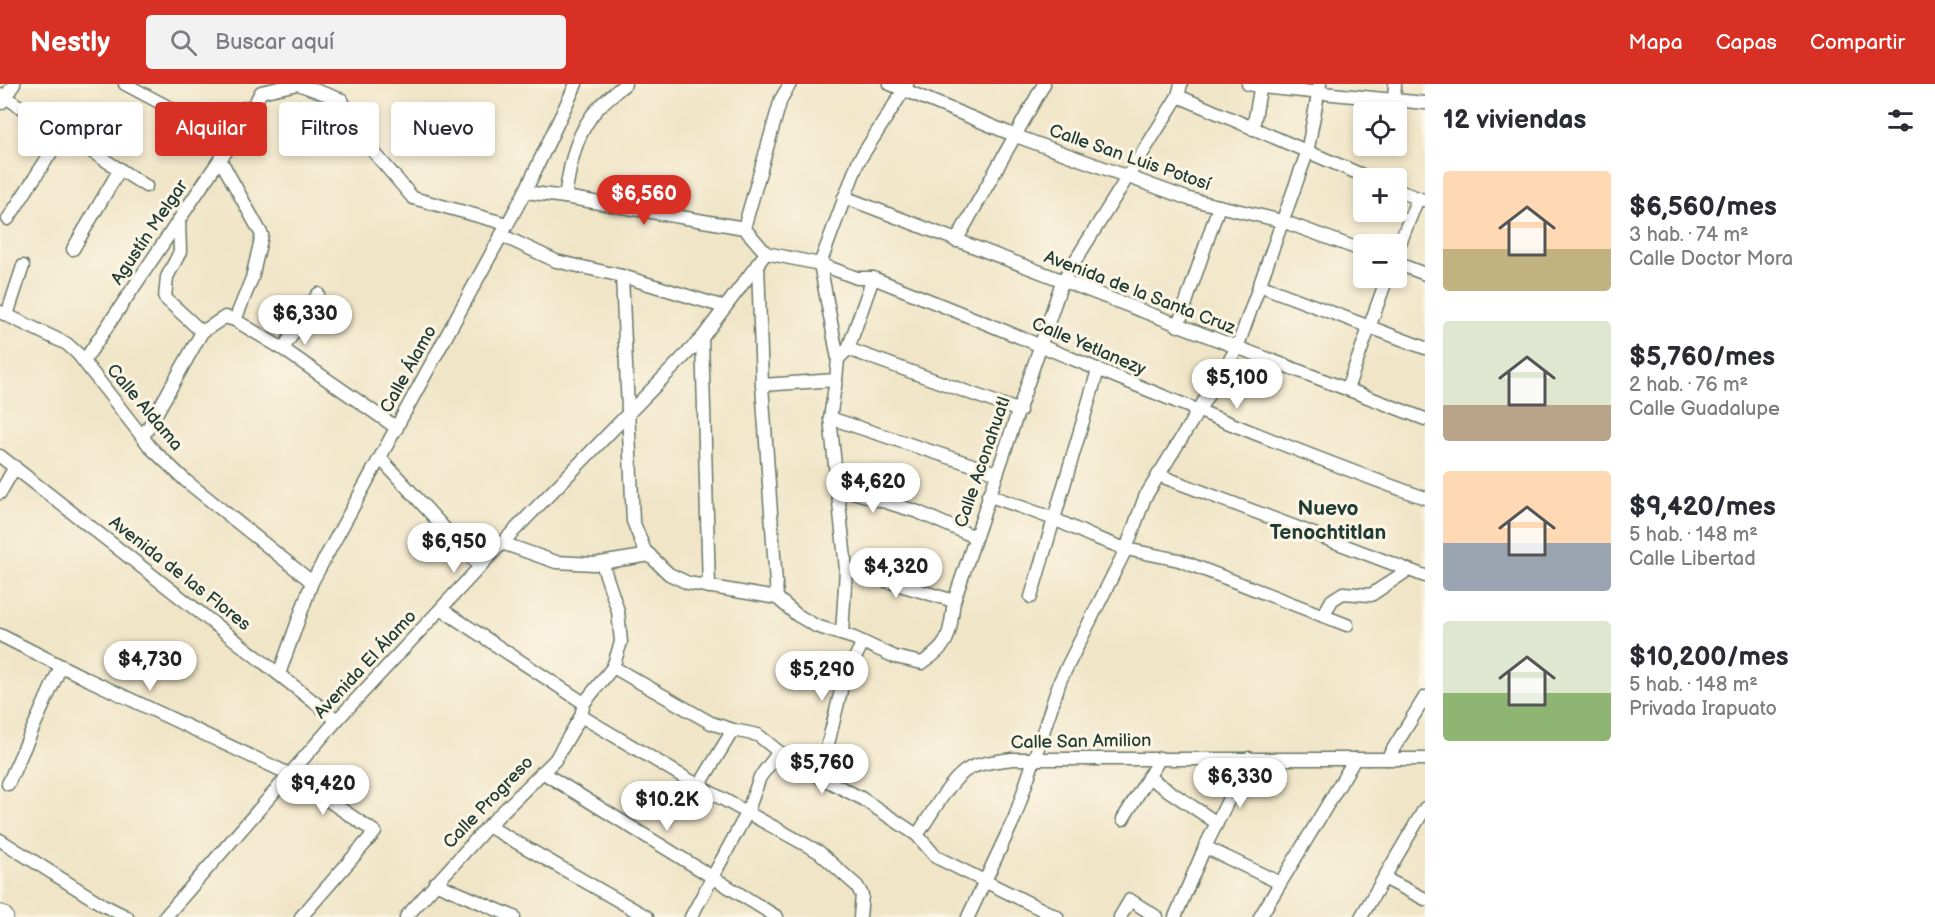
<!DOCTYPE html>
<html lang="es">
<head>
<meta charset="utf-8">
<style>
  body { margin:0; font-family:"Balsamiq Sans",sans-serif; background:#f2f2f3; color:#2b2b33; height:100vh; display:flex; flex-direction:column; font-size:22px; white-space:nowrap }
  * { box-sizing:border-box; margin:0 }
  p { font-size:20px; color:#7c7c81 }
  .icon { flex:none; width:33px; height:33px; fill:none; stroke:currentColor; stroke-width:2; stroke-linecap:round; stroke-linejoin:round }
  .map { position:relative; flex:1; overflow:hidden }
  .sheet { display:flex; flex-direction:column; background:#fff; width:510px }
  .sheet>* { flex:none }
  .guide { position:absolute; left:18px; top:18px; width:570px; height:54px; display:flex; gap:12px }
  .buttons { position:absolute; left:1353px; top:18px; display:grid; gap:12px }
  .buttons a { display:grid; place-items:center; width:54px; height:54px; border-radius:6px; background:#fff; box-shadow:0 3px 9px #0003; font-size:30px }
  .price { position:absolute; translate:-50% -51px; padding:0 14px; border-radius:21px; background:#fff; color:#222; font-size:20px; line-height:39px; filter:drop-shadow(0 2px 3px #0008) }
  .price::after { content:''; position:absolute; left:50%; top:36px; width:18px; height:14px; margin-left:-9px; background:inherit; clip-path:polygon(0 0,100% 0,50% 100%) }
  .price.on { background:#d93025; color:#fff }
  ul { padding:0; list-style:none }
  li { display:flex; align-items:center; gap:18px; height:150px; padding:0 18px }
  li span { display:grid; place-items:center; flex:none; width:168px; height:120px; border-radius:6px; color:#555 }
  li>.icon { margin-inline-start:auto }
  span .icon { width:72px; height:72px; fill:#fffc; stroke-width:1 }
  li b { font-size:26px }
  h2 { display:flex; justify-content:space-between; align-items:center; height:72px; padding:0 18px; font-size:26px }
  .tag { padding:0 21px; border-radius:6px; background:#fff; box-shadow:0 3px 9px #0003; font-size:21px; line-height:54px }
  .tag.on { background:#d93025; color:#fff }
  header { display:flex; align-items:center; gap:36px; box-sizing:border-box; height:84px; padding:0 30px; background:#d93025; color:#fff }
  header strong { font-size:28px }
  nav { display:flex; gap:33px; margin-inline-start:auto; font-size:21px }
  .search { width:420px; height:54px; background:#f2f2f3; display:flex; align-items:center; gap:15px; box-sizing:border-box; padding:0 21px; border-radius:6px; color:#7c7c81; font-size:22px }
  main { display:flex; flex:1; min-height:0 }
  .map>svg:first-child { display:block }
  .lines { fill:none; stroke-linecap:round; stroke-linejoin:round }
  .street-casing { stroke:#687867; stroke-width:15 }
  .primary-casing { stroke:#687867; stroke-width:22 }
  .street { stroke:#fff; stroke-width:12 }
  .primary { stroke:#fff; stroke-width:20 }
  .labels { text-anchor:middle; stroke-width:6; stroke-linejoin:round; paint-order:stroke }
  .street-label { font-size:18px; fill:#1f3d34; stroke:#fcf5e5 }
  .quarter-label { font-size:21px; font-weight:bold; fill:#1f3d34; stroke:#fcf5e5 }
</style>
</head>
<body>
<header>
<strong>Nestly</strong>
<div class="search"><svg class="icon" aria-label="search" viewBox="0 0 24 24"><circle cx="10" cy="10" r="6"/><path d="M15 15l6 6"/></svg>Buscar aquí</div>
<nav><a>Mapa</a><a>Capas</a><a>Compartir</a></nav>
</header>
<main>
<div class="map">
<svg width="1425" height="833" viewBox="0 0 1425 833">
  <rect width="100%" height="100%" fill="#fcf5e5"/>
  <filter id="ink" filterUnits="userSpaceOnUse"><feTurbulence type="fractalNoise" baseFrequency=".0167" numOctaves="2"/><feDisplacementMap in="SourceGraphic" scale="12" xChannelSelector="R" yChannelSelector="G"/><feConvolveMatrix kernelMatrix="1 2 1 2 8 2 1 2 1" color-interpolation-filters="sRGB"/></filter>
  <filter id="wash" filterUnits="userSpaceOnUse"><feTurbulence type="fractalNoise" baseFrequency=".008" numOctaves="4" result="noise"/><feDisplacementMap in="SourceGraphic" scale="24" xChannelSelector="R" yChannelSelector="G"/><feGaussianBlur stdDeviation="1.35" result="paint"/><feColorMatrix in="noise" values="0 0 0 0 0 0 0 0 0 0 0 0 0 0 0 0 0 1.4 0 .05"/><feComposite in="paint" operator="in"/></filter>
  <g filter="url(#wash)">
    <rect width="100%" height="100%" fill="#f0e5c7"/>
  </g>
  <g filter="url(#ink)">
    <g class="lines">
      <g class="street-casing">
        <g id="street">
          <path d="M125 0 234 58"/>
          <path d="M890 0 1016 52 1189 115 1282 137 1364 167"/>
          <path d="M1248 0 1261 3 1425 19"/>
          <path d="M0 10 146 102"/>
          <path d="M1178 12 1369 94"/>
          <path d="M1394 16 1395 0"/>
          <path d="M1 19 14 0"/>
          <path d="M198 37 252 22"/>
          <path d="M1253 45 1261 0"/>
          <path d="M220 75 262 151 252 194 235 236"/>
          <path d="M1396 106 1423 116"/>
          <path d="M525 108 565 113 744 144 766 169 820 180 857 194H873C1057 266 1238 347 1425 414"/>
          <path d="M565 113C570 80 576 46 600 22 608 14 617 7 625 0"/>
          <path d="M844 113 1425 335"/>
          <path d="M8 135 63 50"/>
          <path d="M179 137 180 168 167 193 165 214 202 248"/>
          <path d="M744 144 781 15 790 0"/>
          <path d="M501 151 556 177 622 192 724 223"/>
          <path d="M956 157 1044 0"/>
          <path d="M73 165 120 85"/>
          <path d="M1396 169 1418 114"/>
          <path d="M758 179 762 301 777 514"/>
          <path d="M1396 179 1425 190"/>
          <path d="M622 192 633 437 645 467 669 490 688 499 777 514 797 531 816 542 854 554 895 573 922 579C952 560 949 550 954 517L1062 198 1178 12 1181 0"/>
          <path d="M1259 201 1425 264"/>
          <path d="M0 228 67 260 78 270 151 364 186 397 312 498"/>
          <path d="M7 231 23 182"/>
          <path d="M1178 242 1219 122"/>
          <path d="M702 254 709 503"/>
          <path d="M283 265 318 210"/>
          <path d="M848 265 1020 327"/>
          <path d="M838 275 820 180 858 78 907 1"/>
          <path d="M84 277 220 75 234 58 261 8 298 0 342 16 355 46 413 114 507 140"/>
          <path d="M836 296 830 334 846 485 842 550"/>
          <path d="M762 301 836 296 838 275 848 265 873 194"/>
          <path d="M1347 305 1387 194"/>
          <path d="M830 334 997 389"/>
          <path d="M143 353 202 248 225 233 235 236 283 265 397 344"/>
          <path d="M0 372 337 636"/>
          <path d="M380 374 480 483"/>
          <path d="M1158 391 1425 492"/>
          <path d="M837 403 918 428 975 453"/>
          <path d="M0 409 15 383"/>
          <path d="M988 411 1054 435 1091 452 1126 465 1179 476 1347 541"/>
          <path d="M502 459 556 478 594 480 650 471"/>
          <path d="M602 479 618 527 621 558 613 583"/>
          <path d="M846 485 954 517"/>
          <path d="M1031 513 1098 286"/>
          <path d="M441 525 584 619"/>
          <path d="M1323 532 1332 516 1343 509 1371 511 1408 486"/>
          <path d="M0 551 83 593 289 690 375 748 301 833"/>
          <path d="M279 590 312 498 525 108 576 0"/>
          <path d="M581 632 699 702 819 768 857 802 862 811 860 833"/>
          <path d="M1387 675 1425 613"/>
          <path d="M542 688 777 833"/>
          <path d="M820 693 843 598 863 558"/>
          <path d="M1148 693 1217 739"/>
          <path d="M8 700 61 582"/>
          <path d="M699 702 733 646"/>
          <path d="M1123 735 1160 674"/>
          <path d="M488 742 647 833"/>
          <path d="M917 751C930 733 951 693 970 684 983 678 998 677 1012 675H1425"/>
          <path d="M0 756 103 821 127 833"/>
          <path d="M1205 763 1280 799"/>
          <path d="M1384 794 1425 815"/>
          <path d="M435 799 514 833"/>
          <path d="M165 833 337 636 502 459 702 254 766 169"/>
          <path d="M406 833 488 742 555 676 581 632 584 619 613 583 711 639 733 646 758 651 779 668 820 693 861 714 917 751 936 773 1057 833"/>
          <path d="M691 833 747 729 760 693 779 668"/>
          <path d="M968 833 1015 733 1060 597 1126 465 1145 413 1237 264 1307 69 1320 0"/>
          <path d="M1120 833 1130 816 1157 833"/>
          <path d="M1175 833 1205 763 1249 674"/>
          <path d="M1260 833 1355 675"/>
          <path d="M1361 833 1425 724"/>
        </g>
      </g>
      <g class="primary-casing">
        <path id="primary" d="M0 831 3 833"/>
      </g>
      <use href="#street" class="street"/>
      <use href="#primary" class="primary"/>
    </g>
  </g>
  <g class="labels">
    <g class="street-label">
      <text transform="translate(1130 73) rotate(19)" y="6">Calle San Luis Potosí</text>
      <text transform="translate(149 148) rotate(-56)" y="6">Agustín Melgar</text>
      <text transform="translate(1140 208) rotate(21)" y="6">Avenida de la Santa Cruz</text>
      <text transform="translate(1089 262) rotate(23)" y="6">Calle Yetlanezy</text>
      <text transform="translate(408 285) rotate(-61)" y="6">Calle Álamo</text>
      <text transform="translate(145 323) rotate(50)" y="6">Calle Aldama</text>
      <text transform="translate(982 378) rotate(-71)" y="6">Calle Aconahuatl</text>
      <text transform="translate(180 489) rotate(38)" y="6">Avenida de las Flores</text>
      <text transform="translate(365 580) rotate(-47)" y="6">Avenida El Álamo</text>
      <text transform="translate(1081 657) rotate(-1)" y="6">Calle San Amilion</text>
      <text transform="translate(488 718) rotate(-46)" y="6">Calle Progreso</text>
    </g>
    <g class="quarter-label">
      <text x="1328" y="431">Nuevo<tspan x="1328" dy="24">Tenochtitlan</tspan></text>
    </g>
  </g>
</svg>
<div class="buttons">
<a><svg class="icon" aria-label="locate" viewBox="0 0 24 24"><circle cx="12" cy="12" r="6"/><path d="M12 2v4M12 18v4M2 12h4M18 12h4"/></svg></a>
<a>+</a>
<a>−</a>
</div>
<b class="price on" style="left:644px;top:142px">$6,560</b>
<b class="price" style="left:305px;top:262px">$6,330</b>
<b class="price" style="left:1237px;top:326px">$5,100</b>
<b class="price" style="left:873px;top:430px">$4,620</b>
<b class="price" style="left:454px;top:490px">$6,950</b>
<b class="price" style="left:896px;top:515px">$4,320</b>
<b class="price" style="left:150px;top:608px">$4,730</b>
<b class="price" style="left:822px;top:618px">$5,290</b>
<b class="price" style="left:822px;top:711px">$5,760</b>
<b class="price" style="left:1240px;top:725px">$6,330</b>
<b class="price" style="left:323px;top:732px">$9,420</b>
<b class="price" style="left:667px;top:748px">$10.2K</b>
<div class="guide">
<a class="tag">Comprar</a>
<a class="tag on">Alquilar</a>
<a class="tag">Filtros</a>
<a class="tag">Nuevo</a>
</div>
</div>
<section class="sheet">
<h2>12 viviendas<svg class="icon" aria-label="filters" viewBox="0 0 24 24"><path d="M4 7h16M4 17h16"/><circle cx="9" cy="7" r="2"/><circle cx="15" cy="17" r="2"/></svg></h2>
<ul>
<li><span style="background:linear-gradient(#ffd9b3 65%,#c2b280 0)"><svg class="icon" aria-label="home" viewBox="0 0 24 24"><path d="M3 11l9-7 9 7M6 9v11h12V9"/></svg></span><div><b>$6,560/mes</b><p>3 hab. · 74 m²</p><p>Calle Doctor Mora</p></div></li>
<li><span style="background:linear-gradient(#dfe7d0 70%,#b9a48a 0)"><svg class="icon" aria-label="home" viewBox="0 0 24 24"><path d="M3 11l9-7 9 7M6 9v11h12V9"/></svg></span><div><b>$5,760/mes</b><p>2 hab. · 76 m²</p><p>Calle Guadalupe</p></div></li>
<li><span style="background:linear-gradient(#ffd9b3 60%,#9aa5b1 0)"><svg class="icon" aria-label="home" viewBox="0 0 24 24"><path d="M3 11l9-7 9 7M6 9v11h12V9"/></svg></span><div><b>$9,420/mes</b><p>5 hab. · 148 m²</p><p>Calle Libertad</p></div></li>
<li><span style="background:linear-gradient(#dfe7d0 60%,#8fb573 0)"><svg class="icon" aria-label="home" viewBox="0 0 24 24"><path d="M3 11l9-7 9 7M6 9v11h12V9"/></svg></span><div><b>$10,200/mes</b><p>5 hab. · 148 m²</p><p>Privada Irapuato</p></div></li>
</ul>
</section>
</main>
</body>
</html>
